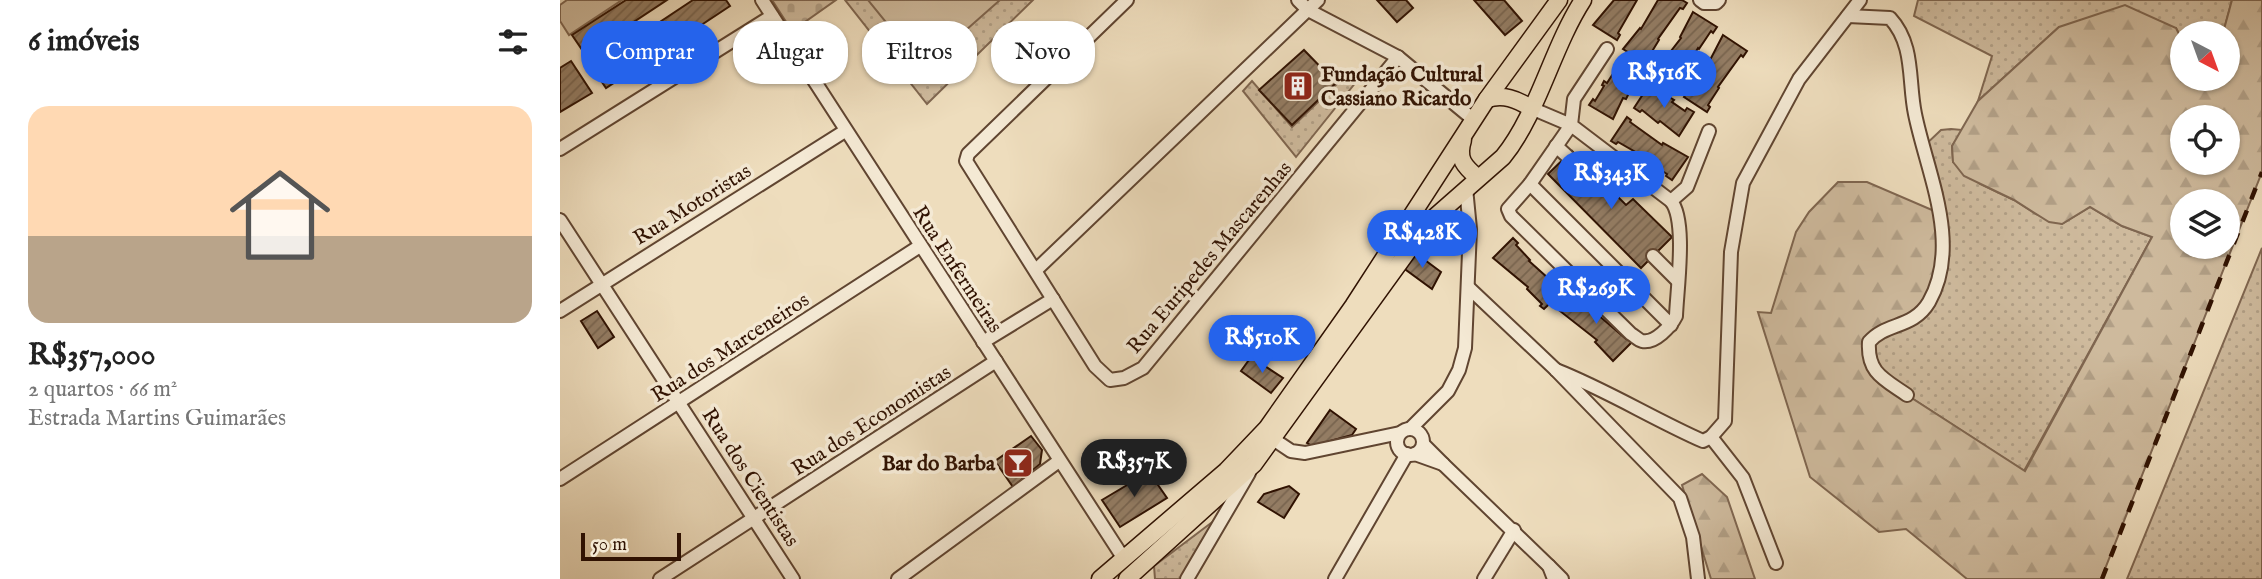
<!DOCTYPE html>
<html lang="pt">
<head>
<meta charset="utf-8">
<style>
  body { margin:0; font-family:"IM FELL English",serif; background:#f6f6f6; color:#222; height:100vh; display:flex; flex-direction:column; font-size:26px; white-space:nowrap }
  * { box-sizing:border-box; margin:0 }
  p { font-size:23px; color:#767676 }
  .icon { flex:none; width:38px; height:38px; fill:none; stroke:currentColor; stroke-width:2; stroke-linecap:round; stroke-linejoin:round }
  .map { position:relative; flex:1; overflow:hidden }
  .details { display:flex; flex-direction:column; background:#fff; width:560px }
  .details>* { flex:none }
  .hud { position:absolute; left:21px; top:21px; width:665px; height:63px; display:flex; gap:14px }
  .needle { width:46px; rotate:139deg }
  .tools { position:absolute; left:1610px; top:21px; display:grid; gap:14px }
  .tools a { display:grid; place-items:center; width:70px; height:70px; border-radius:50%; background:#fff; box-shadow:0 2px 5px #0004; font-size:35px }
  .scale { position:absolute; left:21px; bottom:18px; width:100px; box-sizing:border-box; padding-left:7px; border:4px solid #301202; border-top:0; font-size:19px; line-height:24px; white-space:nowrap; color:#301202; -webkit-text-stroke:5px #f4e9d4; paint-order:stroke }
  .price { position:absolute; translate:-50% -60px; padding:0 16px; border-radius:24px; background:#2563eb; color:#fff; font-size:23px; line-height:46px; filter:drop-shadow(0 2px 4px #0008) }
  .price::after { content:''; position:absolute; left:50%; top:42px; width:21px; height:16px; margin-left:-10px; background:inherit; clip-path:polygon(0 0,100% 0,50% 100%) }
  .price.selected { background:#222; color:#fff }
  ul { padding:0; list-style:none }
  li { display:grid; align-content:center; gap:14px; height:371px; padding:0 28px }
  li span { display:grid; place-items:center; height:217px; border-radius:21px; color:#555 }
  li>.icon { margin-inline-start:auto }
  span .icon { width:126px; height:126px; fill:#fffc; stroke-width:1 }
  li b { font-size:30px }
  h2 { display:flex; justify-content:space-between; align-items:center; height:84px; padding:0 28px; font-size:30px }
  .chip { padding:0 24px; border-radius:28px; background:#fff; box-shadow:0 2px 5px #0004; font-size:24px; line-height:63px }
  .chip.selected { background:#2563eb; color:#fff }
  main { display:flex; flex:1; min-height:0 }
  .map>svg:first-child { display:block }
  .grass { fill:url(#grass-dots); stroke:#7f6650; stroke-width:2 }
  .forest { fill:url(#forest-firs); stroke:#7f6650; stroke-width:2; fill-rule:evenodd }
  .cemetery { fill:url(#cemetery-stones); stroke:#7f6650; stroke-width:2 }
  .garden { fill:#ceba9d; stroke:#7f6650; stroke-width:2 }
  .building { fill:url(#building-hatch); stroke:#301202; stroke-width:2 }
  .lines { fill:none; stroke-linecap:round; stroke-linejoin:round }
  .minor-casing { stroke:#604531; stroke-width:16 }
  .major-casing { stroke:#301202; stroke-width:19 }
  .minor { stroke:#f4e9d4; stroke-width:12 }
  .major { stroke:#eeddbd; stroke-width:16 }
  .rail { stroke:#301202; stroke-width:4.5; stroke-dasharray:12 12; stroke-linecap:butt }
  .labels { text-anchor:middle; stroke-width:7; stroke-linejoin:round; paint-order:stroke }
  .poi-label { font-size:21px; font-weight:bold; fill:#301202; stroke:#f4e9d4; text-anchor:start }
  .street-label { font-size:21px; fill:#301202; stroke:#f4e9d4 }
</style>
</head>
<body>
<main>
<section class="details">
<h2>6 imóveis<svg class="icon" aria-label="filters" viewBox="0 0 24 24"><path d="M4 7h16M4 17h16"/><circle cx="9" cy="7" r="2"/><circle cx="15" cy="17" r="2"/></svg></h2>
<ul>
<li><span style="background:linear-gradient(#ffd9b3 60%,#b9a48a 0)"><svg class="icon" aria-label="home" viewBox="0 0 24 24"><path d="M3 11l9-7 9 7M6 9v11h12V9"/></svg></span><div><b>R$357,000</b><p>2 quartos · 66 m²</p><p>Estrada Martins Guimarães</p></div></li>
</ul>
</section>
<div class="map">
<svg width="1702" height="579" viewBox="0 0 1702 579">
  <defs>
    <pattern id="grass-dots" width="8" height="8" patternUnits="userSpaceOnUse" patternTransform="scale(1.75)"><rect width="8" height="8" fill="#ceba9d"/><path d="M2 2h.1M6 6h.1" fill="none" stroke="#b19f86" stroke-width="1.8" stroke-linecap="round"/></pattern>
    <pattern id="forest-firs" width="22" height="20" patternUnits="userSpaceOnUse" patternTransform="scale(1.75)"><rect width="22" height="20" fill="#ceba9d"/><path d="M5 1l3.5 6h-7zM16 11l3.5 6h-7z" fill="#b19f86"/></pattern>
    <pattern id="cemetery-stones" width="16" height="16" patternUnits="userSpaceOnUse" patternTransform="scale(1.75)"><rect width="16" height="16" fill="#ceba9d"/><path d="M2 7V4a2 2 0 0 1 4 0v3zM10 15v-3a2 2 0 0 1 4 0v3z" fill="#b19f86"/></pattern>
    <pattern id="building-hatch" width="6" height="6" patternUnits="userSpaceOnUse" patternTransform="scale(1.75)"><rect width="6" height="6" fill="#937c63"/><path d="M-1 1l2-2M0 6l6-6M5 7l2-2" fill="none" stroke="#78644f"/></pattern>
  </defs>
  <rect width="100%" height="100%" fill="#eeddbd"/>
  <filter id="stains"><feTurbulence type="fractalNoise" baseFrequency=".00286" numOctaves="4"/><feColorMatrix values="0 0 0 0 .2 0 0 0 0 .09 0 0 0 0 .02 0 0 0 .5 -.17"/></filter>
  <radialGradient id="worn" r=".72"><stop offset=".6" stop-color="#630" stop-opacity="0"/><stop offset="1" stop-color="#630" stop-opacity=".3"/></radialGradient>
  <g class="grass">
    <path d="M285 0H473L367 104Z"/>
    <path d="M1358 0H1672L1663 33H1622V40L1616 28 1499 27 1418 101 1432 56 1354 16Z"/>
    <path d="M781 80 796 82 736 157 683 91 692 81 732 127Z"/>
    <path d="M1391 129 1403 130 1392 146 1393 162 1420 184 1454 200 1476 214 1502 224 1530 207 1562 226 1592 237 1464 471 1347 395 1315 372 1314 335 1381 257 1363 147 1381 130Z"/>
    <path d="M1702 248V579H1567Z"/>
    <path d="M659 517 621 579H595L594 566Z"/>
  </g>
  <g class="forest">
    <path d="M1672 0H1702V172L1541 579H1407L1346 529 1319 532 1250 477 1198 312 1211 313 1236 232 1249 212 1278 182H1307L1379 213 1382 234 1369 302 1309 342V359L1347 395 1465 471 1592 237 1562 226 1530 207 1502 224 1489 222 1454 200 1404 176 1393 162 1392 146 1418 101 1499 27 1565 5 1616 28 1622 40V79H1642L1646 87 1649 79H1668V33H1663ZM1622 117H1668V163H1622ZM1622 201H1668V247H1622Z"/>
    <path d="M1142 474 1167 497 1195 579H1151L1122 485Z"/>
  </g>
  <path class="cemetery" d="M212 0H276L232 31Z"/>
  <g class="garden">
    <path d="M7 0H62L9 35 0 21V5Z"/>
    <path d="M308 0H440L363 68Z"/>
  </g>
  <g class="building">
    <path d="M66 0H107L25 54 12 35Z"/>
    <path d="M133 0H166L170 6 46 88 32 67Z"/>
    <path d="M817 0H846L853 8 837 22Z"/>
    <path d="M914 0H944L962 21 945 35Z"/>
    <path d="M1054 0H1077L1058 33 1060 35 1057 40 1033 25Z"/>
    <path d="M1098 0H1122L1127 3 1123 9 1120 8 1098 39 1099 40 1088 58 1090 59 1087 64 1063 49 1080 28 1081 29Z"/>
    <path d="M1133 12 1157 27 1153 33 1151 31 1139 49 1138 48 1118 82 1120 83 1117 88 1094 73 1121 38 1120 37Z"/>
    <path d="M1163 35 1187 51 1183 57 1181 55 1158 87 1159 88 1148 105 1150 107 1147 112 1124 97 1151 61 1150 60Z"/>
    <path d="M744 50 776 83 732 125 699 90Z"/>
    <path d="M11 61 32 93 0 112V68Z"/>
    <path d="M1057 62 1079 76 1076 80 1074 79 1066 91 1069 93 1066 99 1063 98 1053 119 1029 105 1033 99 1035 101 1044 86 1042 85 1044 81 1047 83 1056 69 1054 67Z"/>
    <path d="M1089 85 1095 88 1094 91 1108 99 1109 97 1114 100 1112 102 1125 111 1127 108 1134 112 1119 136 1100 121 1098 123 1082 110 1080 112 1074 108Z"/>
    <path d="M1067 117 1071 120 1070 122 1102 145 1103 143 1128 157 1112 180 1106 176 1107 174 1090 163 1091 161 1058 142 1056 144 1051 141Z"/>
    <path d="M1012 151 1066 205 1073 199 1112 237 1081 268 988 174Z"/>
    <path d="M953 238 958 243 956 245 970 260 969 261 998 287 1000 285 1004 290 984 309 980 306 982 304 967 289 968 287 933 258Z"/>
    <path d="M854 252 881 272 872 289 842 267Z"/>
    <path d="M1020 291 1025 296 1023 298 1038 312 1037 314 1066 339 1068 337 1073 341 1053 361 1035 342 1037 340 1000 311Z"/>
    <path d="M37 311 54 337 38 348 21 321Z"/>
    <path d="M691 357 723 378 711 393 681 371Z"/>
    <path d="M770 410 796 429 792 435 752 446 747 443Z"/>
    <path d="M471 436 482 450 480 464 453 487 435 461Z"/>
    <path d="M589 472 607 498 560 527 542 500Z"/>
    <path d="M729 486 739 494 724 518 698 502 704 494Z"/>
  </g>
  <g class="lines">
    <g class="minor-casing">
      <g id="minor">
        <path d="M202 0 564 559"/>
        <path d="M567 0 408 154 406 161 535 366 550 380 564 378 583 368 838 57"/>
        <path d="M738 0 748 10 838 57 914 120"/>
        <path d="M1140 0 1144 3H1156L1159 0"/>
        <path d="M1288 16 1330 18C1355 45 1348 81 1355 114 1367 173 1402 244 1369 302 1353 329 1326 322 1309 342 1307 373 1324 379 1347 395"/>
        <path d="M971 108 1011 125 1111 201C1127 220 1117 289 1116 316 1111 326 1095 344 1082 341 1078 340 1075 336 1071 334L951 216 948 209 970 184 1011 125 1014 99 1047 49"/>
        <path d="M996 146 1007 156"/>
        <path d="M0 149 212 16"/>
        <path d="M970 184 1111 325"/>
        <path d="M1111 201 1127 187 1149 131"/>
        <path d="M0 220 233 579"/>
        <path d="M1093 256 1117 280"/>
        <path d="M476 270 758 0"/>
        <path d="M908 287 996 370 1120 498 1133 537 1138 579"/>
        <path d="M0 311 285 131"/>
        <path d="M423 342 493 299"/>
        <path d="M996 370C1047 390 1093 419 1143 441L1151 437 1165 421 1171 252 1183 183 1239 79 1300 0"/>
        <path d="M851 428 888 391 899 370 905 348 910 229 906 188"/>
        <circle cx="850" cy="442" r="13"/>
        <path d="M1151 437 1183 478 1216 563"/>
        <path d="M713 439 731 451 745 453 840 433"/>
        <path d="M855 454 883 464 863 444"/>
        <path d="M883 464 989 566"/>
        <path d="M0 479 360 246"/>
        <path d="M100 579 436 361"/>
        <path d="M338 579 499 461"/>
        <path d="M627 579 689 473"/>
        <path d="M775 579 847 454"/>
        <path d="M924 579 954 530"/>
        <path d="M994 579 989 566 1002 579"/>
      </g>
    </g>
    <g class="major-casing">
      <g id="major">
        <path d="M927 99C944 94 956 99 971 108"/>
        <path d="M903 140C897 159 904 166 918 178"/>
        <path d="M540 579 666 471 707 428 793 306 927 99 999 0"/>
        <path d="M567 579 694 464 869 222 943 157C978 114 992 48 1023 0"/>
      </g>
    </g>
    <use href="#minor" class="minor"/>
    <use href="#major" class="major"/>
    <path class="rail" d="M1542 579 1702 172"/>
  </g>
  <defs>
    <g id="building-square" transform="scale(1.575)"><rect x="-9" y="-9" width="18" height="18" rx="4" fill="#8f2418" stroke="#f4e9d4"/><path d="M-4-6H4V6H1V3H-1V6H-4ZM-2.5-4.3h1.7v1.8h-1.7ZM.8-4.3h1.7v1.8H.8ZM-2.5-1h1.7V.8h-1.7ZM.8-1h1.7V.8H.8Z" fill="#fff"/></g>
    <g id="bar-square" transform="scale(1.575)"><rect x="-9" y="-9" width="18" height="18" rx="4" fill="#8f2418" stroke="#f4e9d4"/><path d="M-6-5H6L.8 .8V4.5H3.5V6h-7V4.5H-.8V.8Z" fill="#fff"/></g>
  </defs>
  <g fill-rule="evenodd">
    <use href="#building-square" x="738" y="86"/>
    <use href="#bar-square" x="458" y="463"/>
  </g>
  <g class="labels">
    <g class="poi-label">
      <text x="761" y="81">Fundação Cultural<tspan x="761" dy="24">Cassiano Ricardo</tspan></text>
      <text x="435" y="470" text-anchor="end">Bar do Barba</text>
    </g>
    <g class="street-label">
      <text transform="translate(132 204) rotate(-32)" y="7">Rua Motoristas</text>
      <text transform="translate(649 257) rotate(-50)" y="7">Rua Euripedes Mascarenhas</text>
      <text transform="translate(398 269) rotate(57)" y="7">Rua Enfermeiras</text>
      <text transform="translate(170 347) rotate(-33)" y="7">Rua dos Marceneiros</text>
      <text transform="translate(311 420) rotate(-33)" y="7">Rua dos Economistas</text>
      <text transform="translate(191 477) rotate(57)" y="7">Rua dos Cientistas</text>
    </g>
  </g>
  <rect width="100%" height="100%" filter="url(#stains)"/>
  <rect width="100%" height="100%" fill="url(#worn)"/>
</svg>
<div class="tools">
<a><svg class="needle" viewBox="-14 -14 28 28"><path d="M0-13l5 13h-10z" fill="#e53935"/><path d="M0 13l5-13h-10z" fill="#767676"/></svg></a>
<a><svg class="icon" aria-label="locate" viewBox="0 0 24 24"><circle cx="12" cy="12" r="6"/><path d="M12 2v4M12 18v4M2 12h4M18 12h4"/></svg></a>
<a><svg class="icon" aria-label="layers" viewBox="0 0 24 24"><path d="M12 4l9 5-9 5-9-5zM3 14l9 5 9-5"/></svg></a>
</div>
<div class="scale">50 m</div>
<b class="price" style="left:1104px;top:110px">R$516K</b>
<b class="price" style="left:1051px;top:211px">R$343K</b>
<b class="price" style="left:862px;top:270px">R$428K</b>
<b class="price" style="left:1036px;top:326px">R$269K</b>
<b class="price" style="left:702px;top:375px">R$510K</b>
<b class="price selected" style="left:574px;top:499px">R$357K</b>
<div class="hud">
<a class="chip selected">Comprar</a>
<a class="chip">Alugar</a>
<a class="chip">Filtros</a>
<a class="chip">Novo</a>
</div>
</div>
</main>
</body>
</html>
